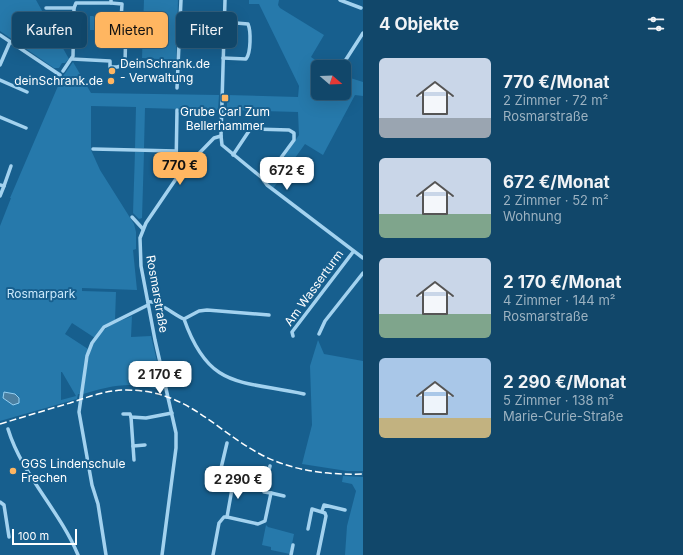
<!DOCTYPE html>
<html lang="de">
<head>
<meta charset="utf-8">
<style>
  body { margin:0; font-family:Inter,sans-serif; background:#1a4e70; color:#f1f3f6; height:100vh; display:flex; flex-direction:column; font-size:15px; white-space:nowrap }
  * { box-sizing:border-box; margin:0 }
  p { font-size:13px; color:#9cb2c1 }
  .icon { flex:none; width:22px; height:22px; fill:none; stroke:currentColor; stroke-width:2; stroke-linecap:round; stroke-linejoin:round }
  .map { position:relative; flex:1; overflow:hidden }
  .drawer { display:flex; flex-direction:column; background:#11476a; width:320px }
  .drawer>* { flex:none }
  .top-card { position:absolute; left:12px; top:12px; width:291px; height:36px; display:flex; gap:8px }
  .needle { width:26px; rotate:109deg }
  .fabs { position:absolute; left:311px; top:60px; display:grid; gap:8px }
  .fabs a { display:grid; place-items:center; width:40px; height:40px; border-radius:6px; background:#11476a; box-shadow:0 4px 16px #0002,0 0 0 1px #305f7e; font-size:20px }
  .scale { position:absolute; left:12px; bottom:10px; width:65px; box-sizing:border-box; padding-left:4px; border:2px solid #fff; border-top:0; font-size:11px; line-height:14px; white-space:nowrap; color:#fff; -webkit-text-stroke:3px #175f8e; paint-order:stroke }
  .price { position:absolute; translate:-50% -34px; padding:0 9px; border-radius:8px; background:#fff; color:#222; font-size:13px; line-height:26px; filter:drop-shadow(0 1px 2px #0008) }
  .price::after { content:''; position:absolute; left:50%; top:24px; width:12px; height:9px; margin-left:-6px; background:inherit; clip-path:polygon(0 0,100% 0,50% 100%) }
  .price.selected { background:#ffb661; color:#111 }
  ul { padding:0; list-style:none }
  li { display:flex; align-items:center; gap:12px; height:100px; padding:0 16px }
  li span { display:grid; place-items:center; flex:none; width:112px; height:80px; border-radius:6px; color:#555 }
  li>.icon { margin-inline-start:auto }
  span .icon { width:48px; height:48px; fill:#fffc; stroke-width:1 }
  li b { font-size:17px }
  h2 { display:flex; justify-content:space-between; align-items:center; height:48px; padding:0 16px; font-size:17px }
  .pill { padding:0 14px; border-radius:6px; background:#11476a; box-shadow:0 4px 16px #0002,0 0 0 1px #305f7e; font-size:14px; line-height:36px }
  .pill.selected { background:#ffb661; color:#111 }
  main { display:flex; flex:1; min-height:0 }
  .map>svg:first-child { display:block }
  .green { fill:#2679ab; fill-rule:evenodd }
  .water { fill:#4c80a1; stroke:#95d0f2 }
  .lines { fill:none; stroke-linecap:round; stroke-linejoin:round }
  .minor { stroke:#a3d2ef; stroke-width:3.5 }
  .rail { stroke:#fff; stroke-width:1.5; stroke-dasharray:7 3; stroke-linecap:butt }
  .poi-dot { fill:#ffb661; stroke:#175f8e; stroke-width:1.5 }
  .labels { text-anchor:middle; stroke-width:4; stroke-linejoin:round; paint-order:stroke }
  .poi-label { font-size:12px; fill:#fff; stroke:#175f8e; text-anchor:start }
  .street-label { font-size:12px; fill:#fff; stroke:#175f8e }
  .park-label { font-size:12px; fill:#c9e8fb; stroke:#175f8e }
</style>
</head>
<body>
<main>
<div class="map">
<svg width="363" height="555" viewBox="0 0 363 555">
  <rect width="100%" height="100%" fill="#175f8e"/>
  <g class="green">
    <path d="M0 0H36L69 59 65 63H62L59 68H54L0 31Z"/>
    <path d="M144 0H178L176 60 142 58Z"/>
    <path d="M249 0H279L278 5 280 8 324 35 311 57 325 67H318V93H344V76L363 82V96L355 95 323 155 305 144 272 190 265 185 299 135 298 112 227 110V95L298 97 299 86 259 4H249Z"/>
    <path d="M90 16H93L97 19 98 30H90Z"/>
    <path d="M76 19H87V31L76 30Z"/>
    <path d="M73 62 91 93 219 95 218 110 145 108 144 148H135L136 107 91 106V150L100 170 134 224 136 232V249L133 250 137 290 82 288V291L116 292 115 320 102 327 95 338 72 323 65 334 88 349 81 394H78L77 399 0 421V226L11 198H10L61 79ZM61 372H62L76 396 61 400Z"/>
    <path d="M135 152H144L142 218 139 219 133 213Z"/>
    <path d="M132 316 131 337 151 336 164 391C157 390 150 387 143 386 121 383 104 388 83 394 87 375 86 343 104 330 111 324 123 320 132 316Z"/>
    <path d="M318 340 324 354 363 361V471H347L302 464 312 425 310 366Z"/>
    <path d="M343 476 363 477V555H345L347 526 356 491 352 484 342 482Z"/>
    <path d="M266 525 268 527 294 534 290 554 271 550V547L262 545Z"/>
  </g>
  <path class="water" d="M4 392 15 394 19 398V403L13 405 3 398Z"/>
  <g class="lines">
    <g class="minor">
      <path d="M225 0 221 136 222 145 261 177 267 185 363 258"/>
      <path d="M340 0 361 8"/>
      <path d="M46 8H74"/>
      <path d="M0 35 60 75"/>
      <path d="M223 58 246 59C251 53 251 31 248 24L224 22"/>
      <path d="M72 59 110 61V67H117L125 65 126 20H121L122 4 111 3"/>
      <path d="M345 61 363 33"/>
      <path d="M0 65 10 42"/>
      <path d="M63 71 73 56 74 8 76 3H111V0"/>
      <path d="M0 80 27 92"/>
      <path d="M177 88 181 0"/>
      <path d="M177 110 176 169 180 173"/>
      <path d="M0 117 26 128"/>
      <path d="M93 149 176 151"/>
      <path d="M233 155 249 131 252 129 289 130 294 133V140L264 181"/>
      <path d="M0 185 4 186 0 196"/>
      <path d="M4 186 11 166"/>
      <path d="M132 217 143 229"/>
      <path d="M148 302C158 300 174 315 184 319 209 390 240 380 304 394"/>
      <path d="M184 319 199 311 207 310 269 315"/>
      <path d="M319 334 325 321 363 273"/>
      <path d="M293 336 292 332 353 252"/>
      <path d="M123 414H130L131 417 146 418 172 413"/>
      <path d="M131 417 134 460"/>
      <path d="M8 429C22 475 60 511 78 555"/>
      <path d="M133 446 145 445"/>
      <path d="M209 484 217 485"/>
      <path d="M225 487 227 479 234 481 232 489"/>
      <path d="M271 493 284 496"/>
      <path d="M0 502 4 505 9 537"/>
      <path d="M322 511 324 505 345 510"/>
      <path d="M227 517 258 524 265 521 271 493 264 492 270 466"/>
      <path d="M308 529 312 509 325 513 326 516 318 555"/>
      <path d="M106 555 98 504 92 485 79 412 87 356 92 343 104 327 148 305"/>
      <path d="M162 555 176 448V433L155 340 141 266 140 238 146 223 180 173 214 138 221 136"/>
      <path d="M213 555 219 523 224 517H227L232 489 217 485 227 443"/>
      <path d="M291 555 293 545"/>
    </g>
    <path class="rail" d="M0 424C23 417 46 410 70 403 88 397 106 390 126 390 187 390 212 428 260 454 292 471 327 475 363 474"/>
  </g>
  <g class="poi-dot">
    <circle cx="112" cy="71" r="4"/>
    <circle cx="111" cy="81" r="4"/>
    <rect x="221" y="94" width="8" height="8" rx="2"/>
    <circle cx="13" cy="471" r="4"/>
  </g>
  <g class="labels">
    <g class="poi-label">
      <text x="120" y="68">DeinSchrank.de<tspan x="120" dy="14">- Verwaltung</tspan></text>
      <text x="103" y="85" text-anchor="end">deinSchrank.de</text>
      <text x="225" y="116" text-anchor="middle">Grube Carl Zum<tspan x="225" dy="14">Bellerhammer</tspan></text>
      <text x="21" y="468">GGS Lindenschule<tspan x="21" dy="14">Frechen</tspan></text>
    </g>
    <g class="street-label">
      <text transform="translate(314 288) rotate(-54)" y="4">Am Wasserturm</text>
      <text transform="translate(157 294) rotate(80)" y="4">Rosmarstraße</text>
    </g>
    <g class="park-label">
      <text x="41" y="298">Rosmarpark</text>
    </g>
  </g>
</svg>
<div class="fabs">
<a><svg class="needle" viewBox="-14 -14 28 28"><path d="M0-13l5 13h-10z" fill="#e53935"/><path d="M0 13l5-13h-10z" fill="#9cb2c1"/></svg></a>
</div>
<div class="scale">100 m</div>
<b class="price selected" style="left:180px;top:186px">770 €</b>
<b class="price" style="left:287px;top:191px">672 €</b>
<b class="price" style="left:160px;top:395px">2 170 €</b>
<b class="price" style="left:238px;top:500px">2 290 €</b>
<div class="top-card">
<a class="pill">Kaufen</a>
<a class="pill selected">Mieten</a>
<a class="pill">Filter</a>
</div>
</div>
<section class="drawer">
<h2>4 Objekte<svg class="icon" aria-label="filters" viewBox="0 0 24 24"><path d="M4 7h16M4 17h16"/><circle cx="9" cy="7" r="2"/><circle cx="15" cy="17" r="2"/></svg></h2>
<ul>
<li><span style="background:linear-gradient(#c9d6e8 75%,#9aa5b1 0)"><svg class="icon" aria-label="home" viewBox="0 0 24 24"><path d="M3 11l9-7 9 7M6 9v11h12V9"/></svg></span><div><b>770 €/Monat</b><p>2 Zimmer · 72 m²</p><p>Rosmarstraße</p></div></li>
<li><span style="background:linear-gradient(#c9d6e8 70%,#7fa58c 0)"><svg class="icon" aria-label="home" viewBox="0 0 24 24"><path d="M3 11l9-7 9 7M6 9v11h12V9"/></svg></span><div><b>672 €/Monat</b><p>2 Zimmer · 52 m²</p><p>Wohnung</p></div></li>
<li><span style="background:linear-gradient(#c9d6e8 70%,#7fa58c 0)"><svg class="icon" aria-label="home" viewBox="0 0 24 24"><path d="M3 11l9-7 9 7M6 9v11h12V9"/></svg></span><div><b>2 170 €/Monat</b><p>4 Zimmer · 144 m²</p><p>Rosmarstraße</p></div></li>
<li><span style="background:linear-gradient(#a9c7e8 75%,#c2b280 0)"><svg class="icon" aria-label="home" viewBox="0 0 24 24"><path d="M3 11l9-7 9 7M6 9v11h12V9"/></svg></span><div><b>2 290 €/Monat</b><p>5 Zimmer · 138 m²</p><p>Marie-Curie-Straße</p></div></li>
</ul>
</section>
</main>
</body>
</html>
